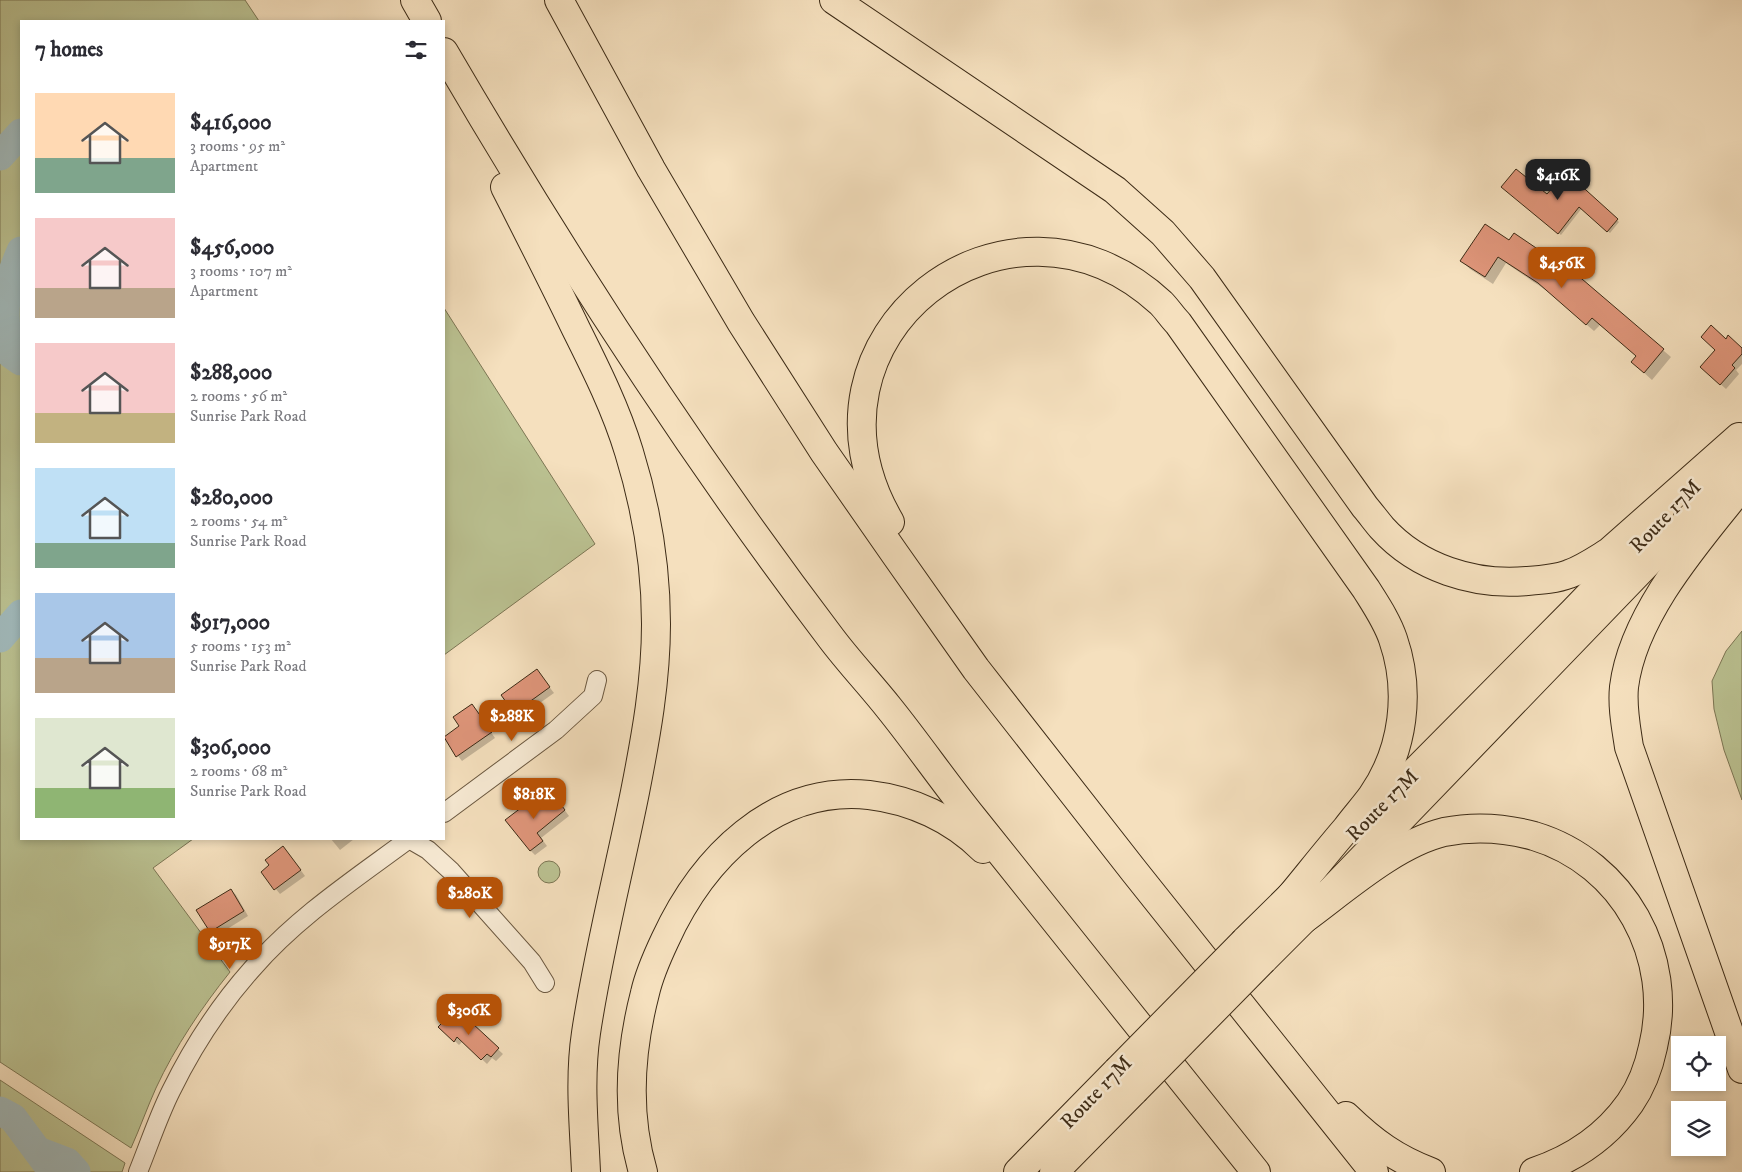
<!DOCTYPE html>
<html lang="en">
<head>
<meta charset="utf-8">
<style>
  body { margin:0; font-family:"IM FELL DW Pica",serif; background:#f2f2f3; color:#2b2b33; height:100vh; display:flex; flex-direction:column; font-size:19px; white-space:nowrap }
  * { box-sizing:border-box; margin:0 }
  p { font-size:16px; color:#7c7c81 }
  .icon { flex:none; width:28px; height:28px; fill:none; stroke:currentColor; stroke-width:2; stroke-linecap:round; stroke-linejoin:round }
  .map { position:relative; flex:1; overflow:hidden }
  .side { position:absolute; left:20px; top:20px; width:425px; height:820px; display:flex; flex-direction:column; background:#fff; border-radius:0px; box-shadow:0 2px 8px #0003 }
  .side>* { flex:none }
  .buttons { position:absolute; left:1671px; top:1036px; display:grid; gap:10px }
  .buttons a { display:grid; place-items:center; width:55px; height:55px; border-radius:0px; background:#fff; box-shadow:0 2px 8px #0003; font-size:25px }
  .price { position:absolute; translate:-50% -42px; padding:0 11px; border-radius:10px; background:#b45309; color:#fff; font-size:16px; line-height:32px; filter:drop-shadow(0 1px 2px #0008) }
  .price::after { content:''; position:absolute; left:50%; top:30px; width:15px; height:11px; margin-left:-8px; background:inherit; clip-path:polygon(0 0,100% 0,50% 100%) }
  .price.current { background:#222; color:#fff }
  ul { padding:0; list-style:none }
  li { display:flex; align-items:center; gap:15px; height:125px; padding:0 15px }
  li span { display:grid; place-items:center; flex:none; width:140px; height:100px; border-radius:0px; color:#555 }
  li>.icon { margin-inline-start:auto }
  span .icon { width:60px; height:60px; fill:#fffc; stroke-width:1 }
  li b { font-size:21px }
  h2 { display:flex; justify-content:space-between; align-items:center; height:60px; padding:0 15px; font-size:21px }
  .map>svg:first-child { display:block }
  .green { fill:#bbc292; stroke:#7c7654 }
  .shadow { fill:#0003 }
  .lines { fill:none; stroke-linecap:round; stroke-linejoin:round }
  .river { stroke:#a1babc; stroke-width:29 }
  .building { fill:#e0967b; stroke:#3d2b16 }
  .minor-casing { stroke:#6b5840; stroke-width:20 }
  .primary-casing { stroke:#3d2b16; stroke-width:30 }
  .motorway-casing { stroke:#3d2b16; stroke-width:30 }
  .minor { stroke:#f8ebd5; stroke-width:18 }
  .primary { stroke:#f5e0be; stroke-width:28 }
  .motorway { stroke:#f5e0be; stroke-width:28 }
  .primary-bridge-casing { stroke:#3d2b16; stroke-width:30; stroke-linecap:butt }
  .primary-bridge { stroke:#f5e0be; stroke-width:28 }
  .labels { text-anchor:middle; stroke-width:5; stroke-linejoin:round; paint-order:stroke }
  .street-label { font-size:21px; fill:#3d2b16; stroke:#f8ebd5 }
</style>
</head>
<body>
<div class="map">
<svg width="1742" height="1172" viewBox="0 0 1742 1172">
  <rect width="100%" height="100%" fill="#f5e0be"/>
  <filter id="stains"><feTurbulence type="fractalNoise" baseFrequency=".004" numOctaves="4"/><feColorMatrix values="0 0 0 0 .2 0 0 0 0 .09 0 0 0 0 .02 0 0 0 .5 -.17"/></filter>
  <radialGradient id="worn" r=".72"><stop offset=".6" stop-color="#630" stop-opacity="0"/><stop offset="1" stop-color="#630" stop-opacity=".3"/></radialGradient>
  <g class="green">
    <path d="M0 0H245L259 21H21V839H193L153 868 230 972C202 1007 175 1047 156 1088 147 1108 140 1128 131 1148L0 1062Z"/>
    <path d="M444 308 595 544 444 655Z"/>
    <path d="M1742 631V800L1724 750 1714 709 1712 681 1726 651Z"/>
    <circle cx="549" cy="872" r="11"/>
    <path d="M0 1080 125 1163 122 1172H0Z"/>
  </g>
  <g class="shadow">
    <path d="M1566 174 1619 222 1610 233 1582 208 1561 235 1505 189 1547 196Z"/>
    <path d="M1510 241 1581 280 1671 357 1652 380 1632 362 1637 356 1600 325 1594 331 1547 291 1506 263 1493 284 1470 269 1462 261Z"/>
    <path d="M1742 349V364L1736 370 1739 374 1726 389 1707 372Z"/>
    <path d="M537 671 554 693 520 717 502 696Z"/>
    <path d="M476 711 495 738 462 761 444 738 461 726Z"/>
    <path d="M558 801 569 816 541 838 547 846 535 855 530 850 540 806Z"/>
    <path d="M331 839H354L340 850Z"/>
    <path d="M288 853 305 876 280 894 262 872Z"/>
    <path d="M231 890 236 895 248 916 216 936 211 931Z"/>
    <path d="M472 1025 503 1054 496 1061 492 1058 487 1064 463 1041 459 1045 440 1027 468 1029Z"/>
  </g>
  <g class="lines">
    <g class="river">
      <path d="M0 156 21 133"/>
      <path d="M21 251C5 288 0 314 11 354L21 361"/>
      <path d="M0 638 21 614"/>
      <path d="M0 1111 13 1118 53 1172"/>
      <path d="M38 1151 67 1162 76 1172"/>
    </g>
  </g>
  <g class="building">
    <path d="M1516 169 1547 194 1566 172 1618 219 1607 232 1579 207 1558 234 1501 187Z"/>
    <path d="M1485 224 1509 240 1514 233 1582 279 1664 349 1644 373 1631 362 1636 356 1592 318 1586 325 1538 283 1498 257 1485 277 1460 261Z"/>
    <path d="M1711 325 1726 339 1728 335 1742 348V354L1732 365 1735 368 1720 385 1700 367 1715 350 1701 337Z"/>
    <path d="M537 669 550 687 514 713 501 695Z"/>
    <path d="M472 704 492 732 456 757 444 737 459 726 453 717Z"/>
    <path d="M553 794 565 810 537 833 543 841 530 851 505 820 534 798 540 805Z"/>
    <path d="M283 846 301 870 274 890 261 872 269 865 265 860Z"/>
    <path d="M231 889 244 911 210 932 196 910Z"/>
    <path d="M453 1012 468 1027 472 1023 499 1048 491 1057 487 1054 481 1060 457 1037 454 1042 438 1027Z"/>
  </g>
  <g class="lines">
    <g class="minor-casing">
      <g id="minor">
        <path d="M444 813 556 730 593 696 597 680"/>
        <path d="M409 839 428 850 451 871 532 962 545 983"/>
        <path d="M138 1172C149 1145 158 1117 171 1091 192 1048 220 1005 252 969 297 917 355 879 409 839"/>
      </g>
    </g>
    <g class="primary-casing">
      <g id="primary">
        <path d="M1358 829 1573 612 1661 521"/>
        <path d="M1245 941 1306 881"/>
        <path d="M1263 960 1304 919 1742 465"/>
        <path d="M1018 1172 1117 1071"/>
        <path d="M1054 1172 1134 1091"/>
      </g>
    </g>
    <g class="motorway-casing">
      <g id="motorway">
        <path d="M415 0 427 21"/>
        <path d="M559 0 651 169 741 322 824 452 895 554 976 669 1134 871 1374 1172"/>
        <path d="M834 0 1115 190 1163 233 1202 278 1365 507C1371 514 1376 521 1382 528 1418 568 1475 586 1527 581 1541 580 1556 579 1569 574 1583 569 1596 560 1609 552L1739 437"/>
        <path d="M444 52C562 254 689 451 831 638 849 662 870 684 889 708 918 744 944 782 973 818 1067 936 1162 1054 1256 1172"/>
        <path d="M505 187C529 234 553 281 576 329 596 369 616 409 629 452 646 507 656 566 656 624 656 681 646 736 635 792 619 872 598 952 586 1033 579 1079 584 1126 586 1172"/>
        <path d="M1742 486C1697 542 1633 614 1624 687 1622 707 1626 727 1629 747L1742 1069"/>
        <path d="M890 522C782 337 1008 162 1161 303 1167 309 1172 317 1178 323L1366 589C1376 605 1387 621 1393 639 1411 691 1404 750 1372 796 1364 807 1354 818 1346 829 1327 851 1309 874 1290 897"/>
        <path d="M1304 919C1345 889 1395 844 1444 832 1474 826 1505 828 1534 836 1624 863 1675 957 1653 1047 1649 1066 1641 1087 1630 1103 1606 1137 1573 1159 1534 1172"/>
        <path d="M1346 1116C1373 1142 1396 1159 1431 1172"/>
        <path d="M643 1172C626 1114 630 1051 645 993 649 975 657 957 665 940 702 859 773 785 869 795 912 800 953 819 983 849"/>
      </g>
    </g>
    <use href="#minor" class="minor"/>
    <use href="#primary" class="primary"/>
    <use href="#motorway" class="motorway"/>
    <g class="primary-bridge-casing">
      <g id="primary-bridge">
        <path d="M1117 1071 1245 941"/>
        <path d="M1134 1091 1263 960"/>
      </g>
    </g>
    <use href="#primary-bridge" class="primary-bridge"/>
  </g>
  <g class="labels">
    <g class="street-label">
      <text transform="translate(1665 516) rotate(-46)" y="7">Route 17M</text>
      <text transform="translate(1382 805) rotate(-45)" y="7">Route 17M</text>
      <text transform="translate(1096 1092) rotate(-46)" y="7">Route 17M</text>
    </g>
  </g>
  <rect width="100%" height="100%" filter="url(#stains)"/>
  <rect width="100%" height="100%" fill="url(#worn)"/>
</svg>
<div class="buttons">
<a><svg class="icon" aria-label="locate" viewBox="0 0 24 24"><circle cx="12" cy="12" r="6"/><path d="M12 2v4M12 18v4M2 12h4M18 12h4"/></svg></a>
<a><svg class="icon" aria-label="layers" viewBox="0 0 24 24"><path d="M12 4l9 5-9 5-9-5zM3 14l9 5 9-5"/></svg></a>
</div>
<b class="price current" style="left:1558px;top:201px">$416K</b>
<b class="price" style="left:1562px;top:289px">$456K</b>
<b class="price" style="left:512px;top:742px">$288K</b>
<b class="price" style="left:534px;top:820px">$818K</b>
<b class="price" style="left:470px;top:919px">$280K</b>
<b class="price" style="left:230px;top:970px">$917K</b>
<b class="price" style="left:469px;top:1036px">$306K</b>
<section class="side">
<h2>7 homes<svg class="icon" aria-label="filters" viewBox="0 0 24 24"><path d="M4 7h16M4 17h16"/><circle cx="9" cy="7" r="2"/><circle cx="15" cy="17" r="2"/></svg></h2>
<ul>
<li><span style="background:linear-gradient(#ffd9b3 65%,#7fa58c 0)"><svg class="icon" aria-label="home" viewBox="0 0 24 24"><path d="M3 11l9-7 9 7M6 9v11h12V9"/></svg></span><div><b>$416,000</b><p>3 rooms · 95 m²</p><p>Apartment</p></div></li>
<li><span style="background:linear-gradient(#f6c9c9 70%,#b9a48a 0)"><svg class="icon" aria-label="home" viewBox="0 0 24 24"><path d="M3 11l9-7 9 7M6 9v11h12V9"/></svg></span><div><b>$456,000</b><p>3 rooms · 107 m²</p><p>Apartment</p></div></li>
<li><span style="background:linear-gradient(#f6c9c9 70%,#c2b280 0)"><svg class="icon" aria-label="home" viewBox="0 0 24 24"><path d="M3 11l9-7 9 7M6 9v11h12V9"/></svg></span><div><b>$288,000</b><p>2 rooms · 56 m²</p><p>Sunrise Park Road</p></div></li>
<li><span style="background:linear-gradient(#bfe0f5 75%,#7fa58c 0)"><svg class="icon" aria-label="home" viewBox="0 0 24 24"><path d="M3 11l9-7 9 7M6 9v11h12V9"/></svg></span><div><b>$280,000</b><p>2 rooms · 54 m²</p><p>Sunrise Park Road</p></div></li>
<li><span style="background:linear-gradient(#a9c7e8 65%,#b9a48a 0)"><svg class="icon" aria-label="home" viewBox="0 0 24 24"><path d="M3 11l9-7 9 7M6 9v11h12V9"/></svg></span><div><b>$917,000</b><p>5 rooms · 153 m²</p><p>Sunrise Park Road</p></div></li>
<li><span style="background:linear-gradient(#dfe7d0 70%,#8fb573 0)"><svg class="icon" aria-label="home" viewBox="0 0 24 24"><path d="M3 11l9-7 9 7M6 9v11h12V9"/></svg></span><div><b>$306,000</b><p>2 rooms · 68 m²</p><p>Sunrise Park Road</p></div></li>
</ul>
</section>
</div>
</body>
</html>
